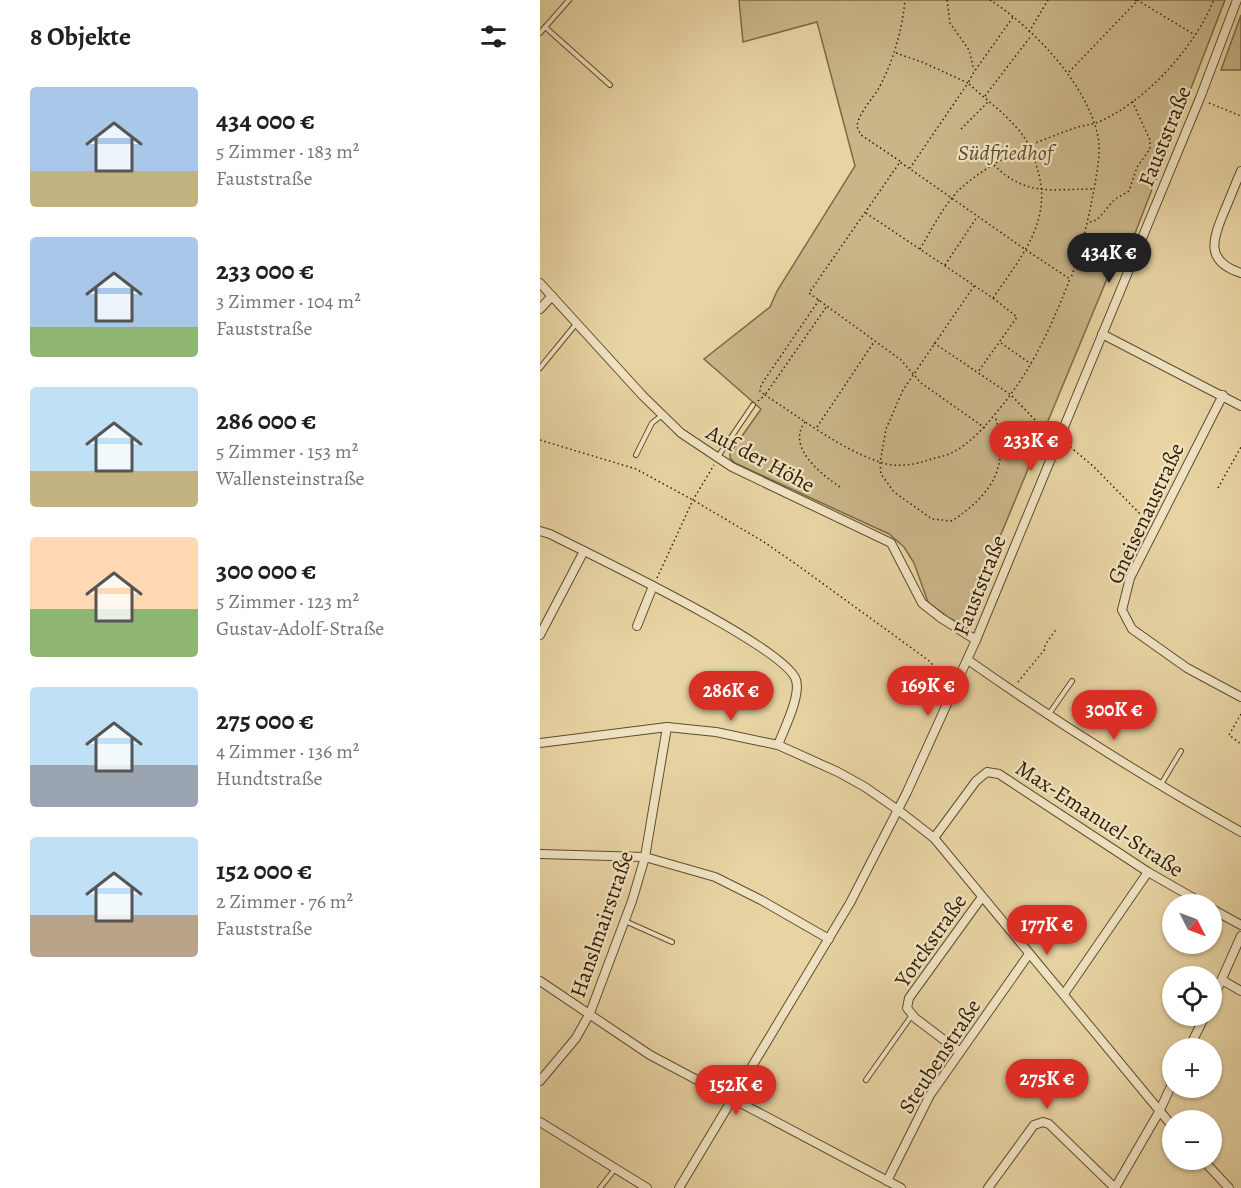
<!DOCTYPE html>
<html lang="de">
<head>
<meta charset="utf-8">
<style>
  body { margin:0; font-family:Alegreya,serif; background:#f6f6f6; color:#202124; height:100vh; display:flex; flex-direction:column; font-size:22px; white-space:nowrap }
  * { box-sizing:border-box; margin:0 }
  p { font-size:20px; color:#757577 }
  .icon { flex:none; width:33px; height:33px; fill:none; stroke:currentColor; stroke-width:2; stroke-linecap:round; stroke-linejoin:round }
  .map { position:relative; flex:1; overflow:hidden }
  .sheet { display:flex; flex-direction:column; background:#fff; width:540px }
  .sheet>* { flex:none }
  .needle { width:39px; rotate:132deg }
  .controls { position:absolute; left:622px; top:894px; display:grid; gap:12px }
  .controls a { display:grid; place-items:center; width:60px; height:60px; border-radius:50%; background:#fff; box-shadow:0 2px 4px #0004; font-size:30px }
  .price { position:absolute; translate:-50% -51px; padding:0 14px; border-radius:21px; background:#d93025; color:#fff; font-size:20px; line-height:39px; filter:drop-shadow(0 2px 3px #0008) }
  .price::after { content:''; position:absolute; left:50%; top:36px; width:18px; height:14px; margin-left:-9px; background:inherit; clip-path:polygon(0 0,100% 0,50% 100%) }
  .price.selected { background:#222; color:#fff }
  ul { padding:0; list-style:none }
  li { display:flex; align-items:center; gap:18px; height:150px; padding:0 30px }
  li span { display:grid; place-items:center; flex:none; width:168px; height:120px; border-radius:6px; color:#555 }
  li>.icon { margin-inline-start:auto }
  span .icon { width:72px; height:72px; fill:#fffc; stroke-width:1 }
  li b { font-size:26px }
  h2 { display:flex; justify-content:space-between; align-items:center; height:72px; padding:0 30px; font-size:26px }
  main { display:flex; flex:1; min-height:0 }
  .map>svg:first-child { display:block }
  .green { fill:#c9b588; stroke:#7d6a46; stroke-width:1.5 }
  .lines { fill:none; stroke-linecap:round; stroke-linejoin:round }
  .lane-casing { stroke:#5f4c2b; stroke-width:6 }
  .street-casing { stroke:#5f4c2b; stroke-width:10 }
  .path { stroke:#311e03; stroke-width:1.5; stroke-dasharray:1.5 3; stroke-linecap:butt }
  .lane { stroke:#f0e3c3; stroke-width:4 }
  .street { stroke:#f0e3c3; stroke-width:8 }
  .labels { text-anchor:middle; stroke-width:4.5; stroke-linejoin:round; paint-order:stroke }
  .street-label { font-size:22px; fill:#311e03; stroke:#f0e3c3 }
  .park-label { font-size:22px; font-style:italic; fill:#5f4b2b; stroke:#f0e3c3 }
</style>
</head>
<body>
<main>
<section class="sheet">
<h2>8 Objekte<svg class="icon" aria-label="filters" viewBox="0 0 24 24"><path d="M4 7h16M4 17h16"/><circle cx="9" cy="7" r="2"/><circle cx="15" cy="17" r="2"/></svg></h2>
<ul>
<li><span style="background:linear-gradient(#a9c7e8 70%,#c2b280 0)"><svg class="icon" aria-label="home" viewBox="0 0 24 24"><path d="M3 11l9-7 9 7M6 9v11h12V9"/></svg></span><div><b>434 000 €</b><p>5 Zimmer · 183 m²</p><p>Fauststraße</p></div></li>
<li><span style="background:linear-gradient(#a9c7e8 75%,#8fb573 0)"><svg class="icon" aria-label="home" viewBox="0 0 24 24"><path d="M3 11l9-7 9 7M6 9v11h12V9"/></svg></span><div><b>233 000 €</b><p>3 Zimmer · 104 m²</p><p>Fauststraße</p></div></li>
<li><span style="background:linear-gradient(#bfe0f5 70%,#c2b280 0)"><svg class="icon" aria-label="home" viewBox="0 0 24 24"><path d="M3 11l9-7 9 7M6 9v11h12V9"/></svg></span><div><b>286 000 €</b><p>5 Zimmer · 153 m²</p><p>Wallensteinstraße</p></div></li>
<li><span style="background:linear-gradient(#ffd9b3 60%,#8fb573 0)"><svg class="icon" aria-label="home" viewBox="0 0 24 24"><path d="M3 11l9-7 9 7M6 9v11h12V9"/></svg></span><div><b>300 000 €</b><p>5 Zimmer · 123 m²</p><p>Gustav-Adolf-Straße</p></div></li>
<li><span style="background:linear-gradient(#bfe0f5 65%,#9aa5b1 0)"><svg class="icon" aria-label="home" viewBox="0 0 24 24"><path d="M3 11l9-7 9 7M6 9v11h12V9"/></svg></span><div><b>275 000 €</b><p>4 Zimmer · 136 m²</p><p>Hundtstraße</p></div></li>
<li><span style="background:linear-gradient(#bfe0f5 65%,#b9a48a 0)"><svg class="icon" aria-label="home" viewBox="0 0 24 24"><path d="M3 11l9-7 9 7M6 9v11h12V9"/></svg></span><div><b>152 000 €</b><p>2 Zimmer · 76 m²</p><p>Fauststraße</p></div></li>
</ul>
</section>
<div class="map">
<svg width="701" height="1188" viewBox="0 0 701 1188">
  <rect width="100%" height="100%" fill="#e8d4a3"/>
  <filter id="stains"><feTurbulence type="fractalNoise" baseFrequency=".00333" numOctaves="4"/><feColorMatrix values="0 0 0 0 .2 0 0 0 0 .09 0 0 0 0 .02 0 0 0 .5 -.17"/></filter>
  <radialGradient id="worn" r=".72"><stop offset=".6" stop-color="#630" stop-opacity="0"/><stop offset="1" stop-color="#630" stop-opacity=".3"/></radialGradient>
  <g class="green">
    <path d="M199 0H685L584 262 569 274 430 609 429 616 431 622 428 628 409 618 388 602 374 563 364 547 349 534 195 463 190 458V453L221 409 164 359 230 307 237 291 315 166 277 22 203 42Z"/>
    <path d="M701 15V70H681Z"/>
  </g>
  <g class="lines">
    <g class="lane-casing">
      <g id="lane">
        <path d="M5 27 70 85"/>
        <path d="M0 33 29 0"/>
        <path d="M0 368 36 324"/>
        <path d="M96 455 112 423 121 416"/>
        <path d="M177 458 213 405"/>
        <path d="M509 714 532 681"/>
        <path d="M620 786 641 751"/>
        <path d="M85 921 132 942"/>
        <path d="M326 1080 372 1015"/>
        <path d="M60 1188 75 1169"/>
      </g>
    </g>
    <g class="street-casing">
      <g id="street">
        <path d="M701 171C695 185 690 198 684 212 673 239 664 261 701 273"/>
        <path d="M0 283 103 396 141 433 192 467 351 543 382 603 401 618 436 640"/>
        <path d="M0 309 12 296"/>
        <path d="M562 334 701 406"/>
        <path d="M683 395 590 578 582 610 592 629 647 668 701 697"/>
        <path d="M0 531 10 534C49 554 246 647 256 680 261 696 244 729 238 745"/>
        <path d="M97 626 113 586"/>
        <path d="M0 635 44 551"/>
        <path d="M428 660C516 722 607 779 701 832"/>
        <path d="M0 743 127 727 176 732 238 745 298 772 325 787 358 810 394 838 633 1127"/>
        <path d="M394 838 436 781 447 772 459 774 608 872 664 904"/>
        <path d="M0 854 105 857 175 877 221 900 289 939"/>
        <path d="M672 909 701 925"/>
        <path d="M682 980 701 991"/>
        <path d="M0 981 110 1055 361 1188"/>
        <path d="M524 994 608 872"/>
        <path d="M672 1001 701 936"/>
        <path d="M649 1048 665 1016"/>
        <path d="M420 1052 375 1018 367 1008 369 998 442 897"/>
        <path d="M0 1081 36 1038 50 1013 92 901 105 857 127 727"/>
        <path d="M0 1122 107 1188"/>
        <path d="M663 1160 689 1188"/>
        <path d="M347 1181 390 1095 489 954"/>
        <path d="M139 1188 310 903 367 792 436 640 660 98 697 0"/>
        <path d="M448 1188 494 1125 503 1122 509 1124 575 1188"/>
        <path d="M575 1188 619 1112 633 1082"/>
      </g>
    </g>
    <g class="path">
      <path d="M407 0 410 23 429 50 434 70"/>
      <path d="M450 0C494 28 552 89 559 143 560 157 557 171 555 184 549 217 542 247 531 278"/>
      <path d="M597 0 655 35"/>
      <path d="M489 32 508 0"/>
      <path d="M356 53 382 62 428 83 370 168"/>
      <path d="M529 72 597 1 594 0"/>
      <path d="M445 96 491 36"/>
      <path d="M669 103 701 116"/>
      <path d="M421 129 448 102"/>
      <path d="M360 161 321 135 317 127C318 113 333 99 340 86 354 59 362 30 365 0"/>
      <path d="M454 165C486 197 512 189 553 189"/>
      <path d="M326 213 453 298 477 317 438 372"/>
      <path d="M550 222 557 220 574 200 589 191 597 167 610 149V140L592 101"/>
      <path d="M380 249C392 229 404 204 421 188 454 159 497 141 538 127 544 125 550 125 556 123 605 103 654 48 674 0"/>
      <path d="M405 265 437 217"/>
      <path d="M434 286 363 390 346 429 340 463 341 474 354 492 392 519 412 521C452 494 471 466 455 416"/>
      <path d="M453 298C481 257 514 220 497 168 493 152 487 139 476 127 462 111 444 98 428 83L434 72 473 17"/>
      <path d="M279 300 221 385 220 391 225 395 287 306"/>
      <path d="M394 343 471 395 501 426H515"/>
      <path d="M461 343 491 364"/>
      <path d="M218 401 225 395C259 417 302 450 340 462 356 468 373 465 389 460 397 457 408 456 415 451 431 442 444 428 455 414 492 371 509 331 530 279L486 250 360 162 269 293 361 360 381 383 445 428"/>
      <path d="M265 422C246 447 281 474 300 487"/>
      <path d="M277 427 334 342"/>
      <path d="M0 440 96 469 153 500 224 542 260 567 388 660 407 679"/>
      <path d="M527 444 554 467 608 522"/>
      <path d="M678 488 701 447"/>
      <path d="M117 578 153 500 174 465"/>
      <path d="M478 682 505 649V645L517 628"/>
      <path d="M701 714 689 735 701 744"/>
    </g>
    <use href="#lane" class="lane"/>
    <use href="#street" class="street"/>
  </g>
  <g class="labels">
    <g class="street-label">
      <text transform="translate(624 136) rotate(-68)" y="8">Fauststraße</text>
      <text transform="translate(221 458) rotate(28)" y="8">Auf der Höhe</text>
      <text transform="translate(605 513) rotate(-65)" y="8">Gneisenaustraße</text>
      <text transform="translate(439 585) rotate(-68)" y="8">Fauststraße</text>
      <text transform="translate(560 818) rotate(33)" y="8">Max-Emanuel-Straße</text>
      <text transform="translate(61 924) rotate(-71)" y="8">Hanslmairstraße</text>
      <text transform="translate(390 940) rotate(-55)" y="8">Yorckstraße</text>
      <text transform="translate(399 1056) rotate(-57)" y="8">Steubenstraße</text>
    </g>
    <g class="park-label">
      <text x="465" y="160">Südfriedhof</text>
    </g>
  </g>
  <rect width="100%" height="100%" filter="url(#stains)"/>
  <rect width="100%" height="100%" fill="url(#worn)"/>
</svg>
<div class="controls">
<a><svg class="needle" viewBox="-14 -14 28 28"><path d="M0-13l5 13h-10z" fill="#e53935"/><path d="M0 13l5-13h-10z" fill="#757577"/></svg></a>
<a><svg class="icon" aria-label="locate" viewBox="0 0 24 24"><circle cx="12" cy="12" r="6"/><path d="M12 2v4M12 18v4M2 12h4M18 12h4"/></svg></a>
<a>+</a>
<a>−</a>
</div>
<b class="price selected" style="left:569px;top:284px">434K €</b>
<b class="price" style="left:491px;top:472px">233K €</b>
<b class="price" style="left:388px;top:717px">169K €</b>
<b class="price" style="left:191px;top:722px">286K €</b>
<b class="price" style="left:574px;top:741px">300K €</b>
<b class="price" style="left:507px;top:956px">177K €</b>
<b class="price" style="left:507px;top:1110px">275K €</b>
<b class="price" style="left:196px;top:1116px">152K €</b>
</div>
</main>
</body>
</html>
